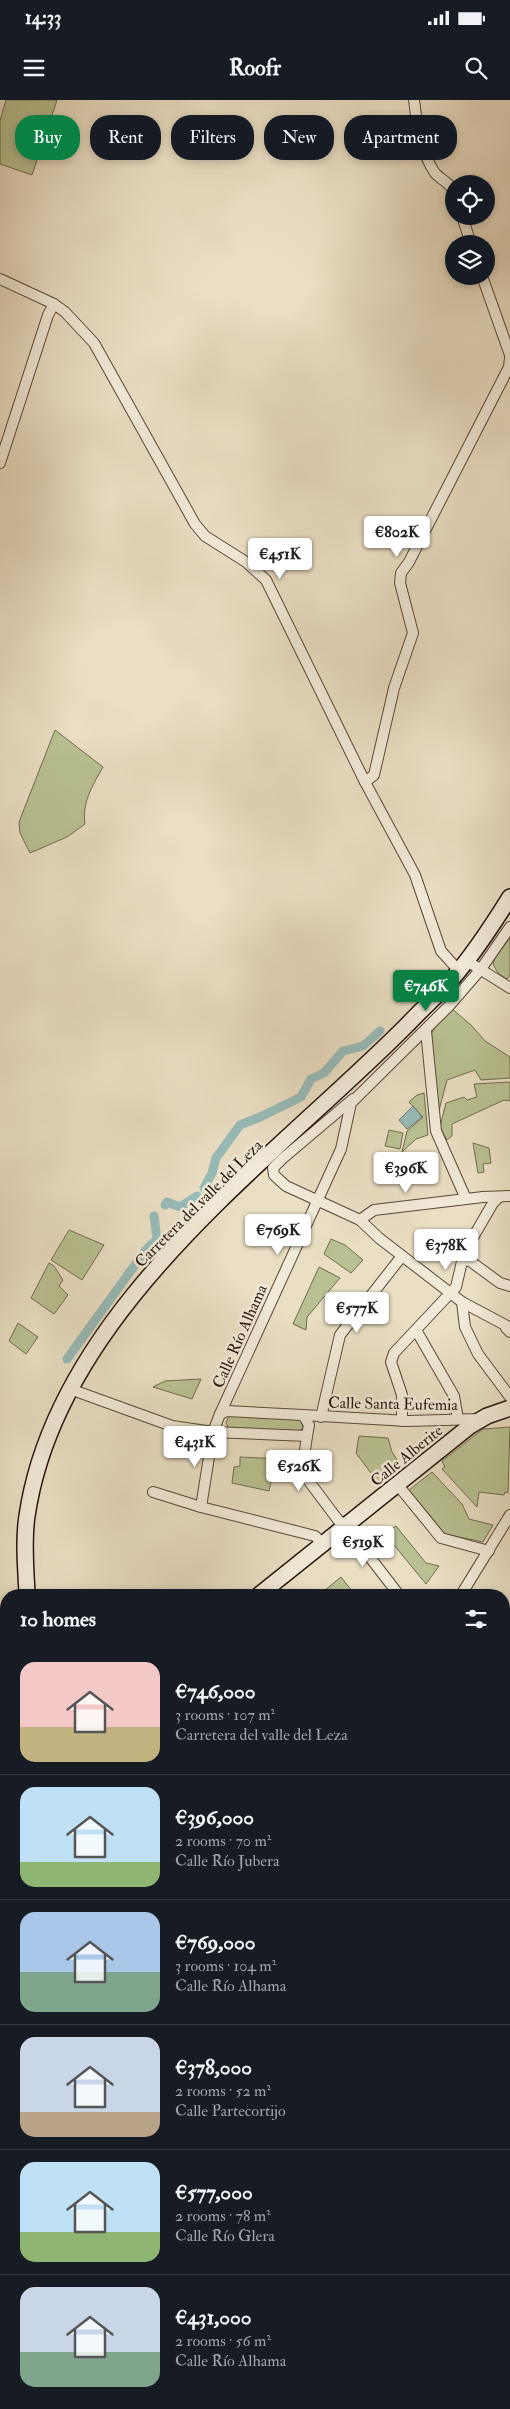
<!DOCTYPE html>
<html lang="en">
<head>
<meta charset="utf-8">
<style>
  body { margin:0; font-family:"IM FELL Double Pica",serif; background:#242831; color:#f1f3f6; height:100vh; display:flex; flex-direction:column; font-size:19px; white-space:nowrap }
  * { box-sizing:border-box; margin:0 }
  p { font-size:16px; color:#9ea1a6 }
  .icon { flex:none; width:28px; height:28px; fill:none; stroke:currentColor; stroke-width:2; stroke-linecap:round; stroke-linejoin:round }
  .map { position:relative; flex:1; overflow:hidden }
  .drawer { position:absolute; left:0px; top:1489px; width:510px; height:821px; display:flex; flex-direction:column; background:#171b24; border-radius:20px 20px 0 0; box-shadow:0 2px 8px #0003 }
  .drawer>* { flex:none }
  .hud { position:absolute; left:15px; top:15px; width:480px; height:45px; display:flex; gap:10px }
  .controls { position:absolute; left:445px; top:75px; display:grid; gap:10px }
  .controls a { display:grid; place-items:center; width:50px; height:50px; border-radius:50%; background:#171b24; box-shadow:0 2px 8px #0003; font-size:25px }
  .price { position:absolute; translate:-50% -42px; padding:0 11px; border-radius:5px; background:#fff; color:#222; font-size:16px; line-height:32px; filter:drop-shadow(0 1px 2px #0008) }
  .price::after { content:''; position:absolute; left:50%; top:30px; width:15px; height:11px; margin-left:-8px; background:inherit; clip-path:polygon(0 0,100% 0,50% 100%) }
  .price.active { background:#0b8043; color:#fff }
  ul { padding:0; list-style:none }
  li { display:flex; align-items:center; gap:15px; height:125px; padding:0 20px }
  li+li { border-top:1px solid #363941 }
  li span { display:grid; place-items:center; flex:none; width:140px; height:100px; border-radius:15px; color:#555 }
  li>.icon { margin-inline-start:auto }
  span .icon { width:60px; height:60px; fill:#fffc; stroke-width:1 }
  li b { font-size:21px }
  h2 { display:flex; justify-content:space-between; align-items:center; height:60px; padding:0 20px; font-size:21px }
  .chip { padding:0 18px; border-radius:20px; background:#171b24; box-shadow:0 2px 8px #0003; font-size:18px; line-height:45px }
  .chip.active { background:#0b8043; color:#fff }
  .status { display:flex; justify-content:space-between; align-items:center; height:35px; padding:0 25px; background:#171b24; direction:ltr }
  .status svg { height:14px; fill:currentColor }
  header { display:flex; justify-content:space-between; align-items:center; height:65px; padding:0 20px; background:#171b24; font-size:22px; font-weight:700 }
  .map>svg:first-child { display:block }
  .green { fill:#b9c192; stroke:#706c50 }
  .water { fill:#98bbb8; stroke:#6b7974 }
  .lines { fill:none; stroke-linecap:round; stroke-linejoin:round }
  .canal { stroke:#98bbb8; stroke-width:9 }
  .minor-casing { stroke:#58483a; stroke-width:12 }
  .secondary-casing { stroke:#28160d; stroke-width:18 }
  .minor { stroke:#f1ead8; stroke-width:10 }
  .secondary { stroke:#f1ead8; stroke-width:15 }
  .labels { text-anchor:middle; stroke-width:5; stroke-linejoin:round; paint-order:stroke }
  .street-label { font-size:16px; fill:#28160d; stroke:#f1ead8 }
</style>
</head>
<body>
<div class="status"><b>14:33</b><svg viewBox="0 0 49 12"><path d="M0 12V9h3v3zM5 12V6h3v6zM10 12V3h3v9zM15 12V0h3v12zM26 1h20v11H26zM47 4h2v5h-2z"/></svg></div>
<header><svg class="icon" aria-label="menu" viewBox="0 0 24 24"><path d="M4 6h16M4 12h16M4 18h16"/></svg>Roofr<svg class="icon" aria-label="search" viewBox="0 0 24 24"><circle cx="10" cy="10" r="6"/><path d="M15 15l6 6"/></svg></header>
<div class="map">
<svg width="510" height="2309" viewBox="0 0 510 2309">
  <rect width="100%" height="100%" fill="#eadec3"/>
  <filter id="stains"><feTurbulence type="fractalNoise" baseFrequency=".004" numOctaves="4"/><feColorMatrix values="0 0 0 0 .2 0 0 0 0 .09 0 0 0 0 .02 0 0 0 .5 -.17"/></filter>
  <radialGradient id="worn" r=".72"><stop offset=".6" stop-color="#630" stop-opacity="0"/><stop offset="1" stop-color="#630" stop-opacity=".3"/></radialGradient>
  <g class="green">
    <path d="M6 0H57L32 75 0 64V21Z"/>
    <path d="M55 630 103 667C92 686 82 703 85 724L67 737 30 753 20 733 19 722Z"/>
    <path d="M510 838V875L507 879 498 873 493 864 495 858Z"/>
    <path d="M452 909 471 925 485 941 510 957V978L481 980 475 970 447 980 436 1022 430 936 439 921Z"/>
    <path d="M510 982V1001L504 1000 452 1024V1036L447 1040 440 1027 446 1003 464 997 467 1000 477 997 474 984Z"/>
    <path d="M424 993 428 1035 416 1039 402 1052 407 1031 423 1017 409 1002 417 995Z"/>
    <path d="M389 1030 403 1033 400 1049 385 1046Z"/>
    <path d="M473 1043 489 1048 491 1063 483 1064 484 1072 478 1073Z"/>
    <path d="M69 1130 104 1145 82 1180 51 1160Z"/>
    <path d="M331 1139 345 1145 363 1160 351 1173 324 1154Z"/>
    <path d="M49 1163 54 1166 63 1180 59 1186 68 1195 54 1214 31 1198Z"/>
    <path d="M319 1167 340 1178 307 1217 306 1230 293 1224Z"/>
    <path d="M18 1223 38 1237 26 1254 9 1241Z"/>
    <path d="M201 1279 192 1299 153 1287 165 1281Z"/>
    <path d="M229 1316 300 1317 303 1327 300 1332 230 1330 226 1323Z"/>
    <path d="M510 1327 508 1393 505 1392 504 1395 479 1392 477 1407 442 1369 445 1367 442 1361 483 1329Z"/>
    <path d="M359 1336 388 1338 392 1352 401 1366 380 1385 356 1353Z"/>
    <path d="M240 1357 282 1359 280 1368H274L269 1391 232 1383 234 1367 240 1366Z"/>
    <path d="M432 1372 462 1404 469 1419 493 1425 483 1442 445 1434 409 1390Z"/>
    <path d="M396 1426 426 1463 439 1466 426 1484 385 1434Z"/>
    <path d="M341 1477 355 1495H319Z"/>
    <path d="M0 1547 6 1548V1599L0 1597Z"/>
    <path d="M504 1733 510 1734V1783L504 1780Z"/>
    <path d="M504 1977 510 1978V2031L504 2023Z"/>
  </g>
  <path class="water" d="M413 1006 422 1017 407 1029 399 1020Z"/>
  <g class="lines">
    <g class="canal">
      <path d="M204 1088 212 1073 216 1058 240 1025 260 1017 301 997 311 979 324 973 343 951 363 946 380 931"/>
      <path d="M165 1105 167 1102 180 1107 197 1096"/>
      <path d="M67 1259 145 1151 157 1139 154 1116"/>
    </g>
    <g class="minor-casing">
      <g id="minor">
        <path d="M414 0C416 21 422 55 435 73 441 80 451 83 454 92"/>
        <path d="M462 116 471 144"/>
        <path d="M482 176 510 255"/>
        <path d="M0 179 54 204 65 212 94 243 195 424 205 436 246 462 266 480 365 682 415 775 441 851 459 871"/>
        <path d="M0 363 48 215 54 204"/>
        <path d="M365 682 374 675 394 588 413 533 400 483 401 473 409 462 509 267 510 258"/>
        <path d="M467 861 510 888"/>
        <path d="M426 931 436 1031 466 1099"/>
        <path d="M353 999 282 1059 273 1068 274 1075 286 1086 360 1120 379 1138 462 1202 507 1226 506 1228 510 1232"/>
        <path d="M360 1120 374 1110 483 1097 510 1096"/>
        <path d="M464 1160 470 1161 500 1183 510 1186"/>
        <path d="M462 1202 465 1227 478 1254 510 1297"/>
        <path d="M416 1230 454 1296 458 1319"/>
        <path d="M70 1289 172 1326 213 1332 307 1336 309 1325 303 1315 227 1311 220 1314 213 1332 201 1407"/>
        <path d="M220 1314 341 1049 351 1003 449 906 481 869 510 827"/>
        <path d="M303 1315 408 1321 480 1319"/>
        <path d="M321 1317 340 1235 402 1156"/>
        <path d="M402 1321V1295L391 1262 394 1253 456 1187 464 1153 493 1103 499 1097"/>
        <path d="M307 1336 302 1372 338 1420 345 1425 399 1495"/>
        <path d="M397 1384 441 1438 489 1451"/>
        <path d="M153 1392 201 1407 315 1436 323 1444"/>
        <path d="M461 1495 510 1415"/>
        <path d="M504 1530H510"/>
        <path d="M504 1660H510"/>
        <path d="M504 1796 510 1798"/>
        <path d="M504 1928 510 1929"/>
        <path d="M504 2096 510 2098"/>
      </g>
    </g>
    <g class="secondary-casing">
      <g id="secondary">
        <path d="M27 1495C26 1469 23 1442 27 1416 57 1210 271 1062 408 924 422 909 438 895 451 880 474 854 492 826 510 797"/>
        <path d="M259 1495 470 1326 487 1316 510 1308"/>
        <path d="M0 1698 6 1693"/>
        <path d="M504 1950 510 1952"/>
      </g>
    </g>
    <use href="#minor" class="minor"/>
    <use href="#secondary" class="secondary"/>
  </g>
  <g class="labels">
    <g class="street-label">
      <text transform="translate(198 1103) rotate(-45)" y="6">Carretera del valle del Leza</text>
      <text transform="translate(239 1236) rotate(-66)" y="6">Calle Río Alhama</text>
      <text transform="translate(393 1303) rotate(1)" y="6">Calle Santa Eufemia</text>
      <text transform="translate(406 1355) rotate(-39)" y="6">Calle Alberite</text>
    </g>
  </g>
  <rect width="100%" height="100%" filter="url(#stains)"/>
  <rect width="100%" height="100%" fill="url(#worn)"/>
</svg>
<div class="controls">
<a><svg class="icon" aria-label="locate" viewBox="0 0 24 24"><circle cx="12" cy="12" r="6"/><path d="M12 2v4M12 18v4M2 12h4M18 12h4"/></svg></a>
<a><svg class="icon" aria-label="layers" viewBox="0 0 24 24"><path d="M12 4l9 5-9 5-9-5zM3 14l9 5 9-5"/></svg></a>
</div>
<b class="price" style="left:397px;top:458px">€802K</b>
<b class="price" style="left:280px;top:480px">€451K</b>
<b class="price active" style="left:426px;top:912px">€746K</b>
<b class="price" style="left:406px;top:1094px">€396K</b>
<b class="price" style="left:278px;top:1156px">€769K</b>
<b class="price" style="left:446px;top:1171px">€378K</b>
<b class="price" style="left:357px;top:1234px">€577K</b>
<b class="price" style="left:195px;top:1368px">€431K</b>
<b class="price" style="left:299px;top:1392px">€526K</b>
<b class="price" style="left:363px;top:1468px">€519K</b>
<div class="hud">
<a class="chip active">Buy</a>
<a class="chip">Rent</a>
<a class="chip">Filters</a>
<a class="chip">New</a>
<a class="chip">Apartment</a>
</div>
<section class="drawer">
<h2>10 homes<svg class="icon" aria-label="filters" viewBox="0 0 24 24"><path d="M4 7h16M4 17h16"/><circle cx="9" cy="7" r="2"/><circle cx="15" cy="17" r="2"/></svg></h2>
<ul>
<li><span style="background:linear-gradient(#f6c9c9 65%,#c2b280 0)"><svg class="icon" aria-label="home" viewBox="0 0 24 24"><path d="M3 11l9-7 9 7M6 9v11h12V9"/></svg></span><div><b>€746,000</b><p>3 rooms · 107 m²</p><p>Carretera del valle del Leza</p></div></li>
<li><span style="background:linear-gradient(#bfe0f5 75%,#8fb573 0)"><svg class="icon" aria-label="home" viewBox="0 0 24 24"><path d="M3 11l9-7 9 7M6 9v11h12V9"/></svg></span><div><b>€396,000</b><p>2 rooms · 70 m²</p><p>Calle Río Jubera</p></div></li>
<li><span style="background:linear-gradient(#a9c7e8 60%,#7fa58c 0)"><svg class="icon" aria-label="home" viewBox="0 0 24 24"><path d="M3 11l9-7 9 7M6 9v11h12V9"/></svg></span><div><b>€769,000</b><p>3 rooms · 104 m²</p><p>Calle Río Alhama</p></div></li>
<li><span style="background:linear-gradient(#c9d6e8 75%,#b9a48a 0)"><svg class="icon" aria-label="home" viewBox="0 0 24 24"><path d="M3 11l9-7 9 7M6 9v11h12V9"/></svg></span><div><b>€378,000</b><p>2 rooms · 52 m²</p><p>Calle Partecortijo</p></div></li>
<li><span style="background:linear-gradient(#bfe0f5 70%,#8fb573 0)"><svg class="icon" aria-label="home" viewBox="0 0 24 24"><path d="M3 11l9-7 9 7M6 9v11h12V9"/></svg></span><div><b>€577,000</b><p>2 rooms · 78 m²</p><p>Calle Río Glera</p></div></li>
<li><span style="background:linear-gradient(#c9d6e8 65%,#7fa58c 0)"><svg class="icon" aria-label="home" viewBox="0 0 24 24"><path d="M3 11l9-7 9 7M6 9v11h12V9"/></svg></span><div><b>€431,000</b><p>2 rooms · 56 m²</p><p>Calle Río Alhama</p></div></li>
</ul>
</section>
</div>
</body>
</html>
